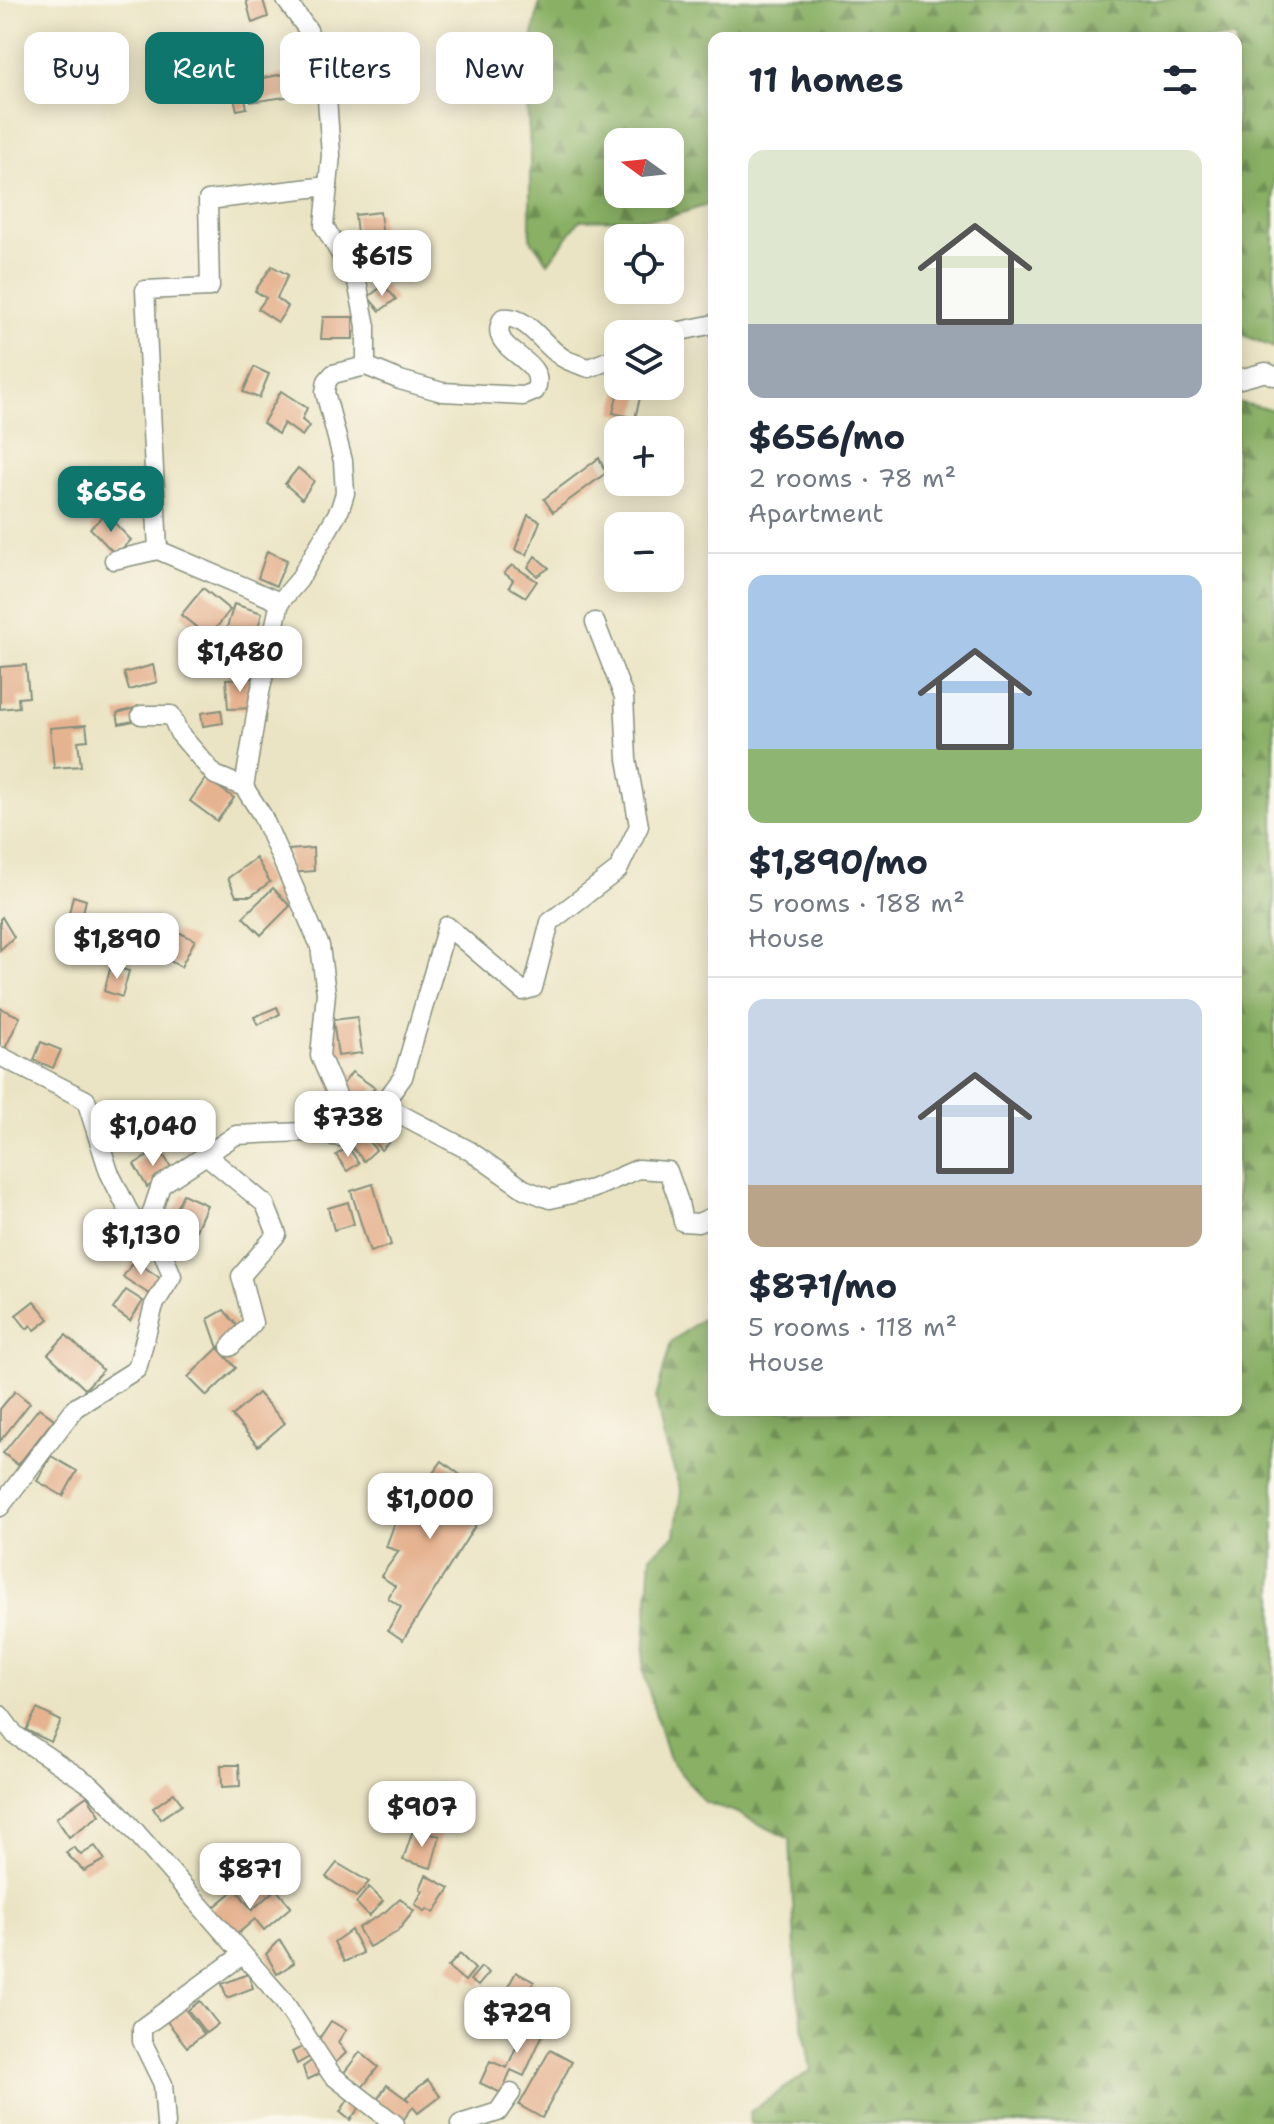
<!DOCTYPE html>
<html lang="en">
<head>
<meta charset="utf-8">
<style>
  body { margin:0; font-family:"Shantell Sans",sans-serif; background:#f6f6f7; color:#1f2937; height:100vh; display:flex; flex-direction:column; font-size:30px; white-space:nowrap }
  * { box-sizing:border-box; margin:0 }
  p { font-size:26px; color:#747a83 }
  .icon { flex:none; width:44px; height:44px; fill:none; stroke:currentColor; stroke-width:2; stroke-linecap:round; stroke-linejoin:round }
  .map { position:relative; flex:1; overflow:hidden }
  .sheet { position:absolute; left:708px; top:32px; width:534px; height:1384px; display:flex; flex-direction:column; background:#fff; border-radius:16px; box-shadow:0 4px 20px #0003 }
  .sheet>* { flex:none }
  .guide { position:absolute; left:24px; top:32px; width:564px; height:72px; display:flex; gap:16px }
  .needle { width:52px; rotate:285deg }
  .tools { position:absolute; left:604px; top:128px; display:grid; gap:16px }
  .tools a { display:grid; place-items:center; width:80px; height:80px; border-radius:16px; background:#fff; box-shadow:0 4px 20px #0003; font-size:40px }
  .price { position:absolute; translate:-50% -68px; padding:0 18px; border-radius:16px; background:#fff; color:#222; font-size:26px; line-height:52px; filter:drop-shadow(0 2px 4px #0008) }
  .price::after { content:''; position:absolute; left:50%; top:48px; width:24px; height:18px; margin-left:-12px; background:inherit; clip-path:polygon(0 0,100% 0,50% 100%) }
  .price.selected { background:#0f766e; color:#fff }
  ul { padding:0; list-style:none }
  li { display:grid; align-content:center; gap:16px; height:424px; padding:0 40px }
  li+li { border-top:2px solid #e0e1e3 }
  li span { display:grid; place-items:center; height:248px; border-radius:16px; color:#555 }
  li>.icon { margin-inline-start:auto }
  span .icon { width:144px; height:144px; fill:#fffc; stroke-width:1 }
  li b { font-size:34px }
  h2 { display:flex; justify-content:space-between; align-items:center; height:96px; padding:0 40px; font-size:34px }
  .tag { padding:0 28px; border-radius:16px; background:#fff; box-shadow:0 4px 20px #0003; font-size:28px; line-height:72px }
  .tag.selected { background:#0f766e; color:#fff }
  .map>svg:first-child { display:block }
  .forest { fill:url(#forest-firs); stroke:#54764c; stroke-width:2; fill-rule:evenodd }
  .building { fill:#e6b391 }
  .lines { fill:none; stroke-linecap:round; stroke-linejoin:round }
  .minor-casing { stroke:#85907c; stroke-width:21 }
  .minor { stroke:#fff; stroke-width:18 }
</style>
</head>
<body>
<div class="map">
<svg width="1274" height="2124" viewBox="0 0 1274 2124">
  <defs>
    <pattern id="forest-firs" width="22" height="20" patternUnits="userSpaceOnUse" patternTransform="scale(2)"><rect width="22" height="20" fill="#89b065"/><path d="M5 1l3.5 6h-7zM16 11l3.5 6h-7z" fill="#6f9054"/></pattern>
  </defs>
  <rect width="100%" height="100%" fill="#fbf7ec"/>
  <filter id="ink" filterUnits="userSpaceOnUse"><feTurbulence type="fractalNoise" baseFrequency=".0125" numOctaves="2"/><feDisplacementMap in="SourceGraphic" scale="16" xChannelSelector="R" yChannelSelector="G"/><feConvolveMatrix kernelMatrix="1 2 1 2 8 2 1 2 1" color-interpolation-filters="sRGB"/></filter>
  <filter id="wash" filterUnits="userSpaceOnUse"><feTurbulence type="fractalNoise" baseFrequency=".006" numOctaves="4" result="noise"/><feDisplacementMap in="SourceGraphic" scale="32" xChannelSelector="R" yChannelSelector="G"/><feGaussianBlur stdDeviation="1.8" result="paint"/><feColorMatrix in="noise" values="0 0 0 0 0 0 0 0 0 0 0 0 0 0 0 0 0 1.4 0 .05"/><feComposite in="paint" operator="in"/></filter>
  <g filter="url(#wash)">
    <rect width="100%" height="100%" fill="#ebe4c4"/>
    <g class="forest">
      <path d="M540 0H1274V348L1241 334 1236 335V38H714V203L665 218 580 220 548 263 530 238V147L525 75ZM618 142H670V194H618Z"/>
      <path d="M1236 402 1274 410V2124H751L750 2112 811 2070 797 1991 790 1839 735 1812 704 1802 668 1757 643 1671 651 1555 675 1535 681 1491 663 1436 656 1398 671 1342 714 1310V1410H1236Z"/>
    </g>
    <g id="blocks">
      <g class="building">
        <path d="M246 0H263L268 17 252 23Z"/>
        <path d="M289 73 293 96 251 102 247 81Z"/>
        <path d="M243 89 247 108 237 110 232 90Z"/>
        <path d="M380 212 383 239 370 243 372 262 355 264 353 245 358 244 355 215Z"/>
        <path d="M272 266 288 275 277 298 288 307 278 322 258 309 266 298 255 291Z"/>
        <path d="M384 285 396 299 380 311 368 297Z"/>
        <path d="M323 317H353V339H321Z"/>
        <path d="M254 367 269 374 259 398 243 392Z"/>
        <path d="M619 386H643L635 418 613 413Z"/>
        <path d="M281 391 307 408 302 420 309 426 302 436 284 423 278 434 263 423Z"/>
        <path d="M599 458 606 473 553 512 544 499Z"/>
        <path d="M298 468 314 481 302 499 285 484Z"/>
        <path d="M106 514 131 540 116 555 90 528Z"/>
        <path d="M528 515 540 521 527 555 515 550Z"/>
        <path d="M267 551 287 560 276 586 258 578Z"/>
        <path d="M535 556 549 568 537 576 528 567Z"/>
        <path d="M512 565 537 581 526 597 509 587 513 580 504 573Z"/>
        <path d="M203 588 230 610 209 637 181 615Z"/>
        <path d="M234 604 262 613 252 650 223 641Z"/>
        <path d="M26 665 29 697 18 698 19 707 0 709V667Z"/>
        <path d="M153 665 157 682 129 690 124 673Z"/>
        <path d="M253 678 255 708 228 709 226 679Z"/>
        <path d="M135 708 138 720 119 724 117 713Z"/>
        <path d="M221 710 223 723 203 726 201 713Z"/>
        <path d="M86 725 88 740 78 741 81 766 54 768 50 728Z"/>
        <path d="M206 778 234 798 217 821 190 801Z"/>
        <path d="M313 848 314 871 290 873 289 850Z"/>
        <path d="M256 858 270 882 251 896H236L228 878Z"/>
        <path d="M273 888 290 906 261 935 243 917Z"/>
        <path d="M73 896 86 900 81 921 68 918Z"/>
        <path d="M2 917 14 937 0 950V919Z"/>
        <path d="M176 931 195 940 181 967 163 957Z"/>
        <path d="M111 966 129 971 122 997 104 991Z"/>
        <path d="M277 1007 280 1014 258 1025 254 1017Z"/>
        <path d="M0 1008 20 1017 3 1053 0 1052Z"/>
        <path d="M357 1017 362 1053 338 1056 333 1020Z"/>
        <path d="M41 1042 61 1050 53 1068 34 1060Z"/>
        <path d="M352 1072 375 1088 356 1107 338 1091Z"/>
        <path d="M387 1119 400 1131 381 1150 368 1135Z"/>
        <path d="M363 1135 376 1150 364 1161 351 1146Z"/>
        <path d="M348 1147 359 1163 347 1171 336 1155Z"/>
        <path d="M160 1149 173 1171 147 1187 134 1164Z"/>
        <path d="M373 1184 391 1245 370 1252 351 1191Z"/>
        <path d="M183 1194 207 1205 194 1235 169 1223Z"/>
        <path d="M348 1202 354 1224 334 1230 328 1208Z"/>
        <path d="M118 1213 140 1242 122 1256 100 1227Z"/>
        <path d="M134 1260 160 1278 149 1294 123 1277Z"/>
        <path d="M126 1290 143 1301 130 1321 113 1309Z"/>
        <path d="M34 1301 49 1319 35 1330 31 1325 27 1329 16 1315Z"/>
        <path d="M224 1310 238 1327 218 1348 208 1319Z"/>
        <path d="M66 1335 103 1370 85 1389 48 1354Z"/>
        <path d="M218 1348 236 1368 207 1396 188 1377Z"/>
        <path d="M15 1391 30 1403 0 1441V1409Z"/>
        <path d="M258 1393 285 1423 258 1446 232 1416Z"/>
        <path d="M39 1408 54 1419 18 1465 3 1453Z"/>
        <path d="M51 1456 77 1471 63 1496 37 1481Z"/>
        <path d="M442 1461 492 1499 403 1640 388 1630 401 1607 388 1598 395 1586 381 1576 399 1551 386 1547 394 1525Z"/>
        <path d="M37 1709 61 1721 51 1742 26 1730Z"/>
        <path d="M221 1765H239L240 1786 222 1787Z"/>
        <path d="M174 1793 182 1804 160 1819 153 1808Z"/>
        <path d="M87 1796 100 1815 69 1837 56 1818Z"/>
        <path d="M413 1830 440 1836 431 1868 403 1860Z"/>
        <path d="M95 1846 105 1860 84 1871 66 1853 74 1847 81 1855Z"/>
        <path d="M337 1863 369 1882 356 1897 326 1877Z"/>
        <path d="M426 1875 450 1888 434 1913 427 1909 425 1912 415 1904 423 1891 420 1889Z"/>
        <path d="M369 1887 383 1901 369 1916 356 1903Z"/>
        <path d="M236 1889 252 1910 276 1889 291 1907 264 1930 255 1919 234 1937 212 1909Z"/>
        <path d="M400 1898 414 1911 397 1932 369 1947 358 1928 385 1912Z"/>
        <path d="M351 1930 363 1953 344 1962 334 1942Z"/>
        <path d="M280 1940 294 1963 277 1974 266 1954Z"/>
        <path d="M460 1954 475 1969 465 1981 448 1967Z"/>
        <path d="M481 1967 489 1973 478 1986 470 1980Z"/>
        <path d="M516 1972 534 1982 517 2013 499 2003Z"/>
        <path d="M248 1974 253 1988 227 1998 222 1984Z"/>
        <path d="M200 2001 218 2024 206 2033 188 2010Z"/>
        <path d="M183 2007 204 2034 187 2047 166 2020Z"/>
        <path d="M531 2013 549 2021 524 2076 511 2070 501 2093 480 2083 490 2061 507 2068Z"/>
        <path d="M331 2021 346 2030 338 2042 346 2053 333 2065 315 2045Z"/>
        <path d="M304 2046 311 2056 297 2064 292 2052Z"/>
        <path d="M550 2050 572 2062 542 2118 519 2105Z"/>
        <path d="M360 2052 378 2067 361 2089 343 2074Z"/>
        <path d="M314 2059 321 2073 307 2080 303 2067Z"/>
        <path d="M428 2080 440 2096 418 2113 413 2107 403 2120 375 2103 387 2085 409 2101 406 2097Z"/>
        <path d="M351 2095 362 2104 350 2120 340 2112Z"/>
      </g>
    </g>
  </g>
  <g filter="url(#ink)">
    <use href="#blocks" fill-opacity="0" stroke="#85907c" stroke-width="2"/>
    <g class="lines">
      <g class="minor-casing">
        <g id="minor">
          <path d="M286 0 308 30 327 98 331 155 324 226 357 282 366 326V366"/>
          <path d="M666 334 714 324"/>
          <path d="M1236 380 1266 372 1274 376"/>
          <path d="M158 550 145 290 210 287 208 200 328 186"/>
          <path d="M114 560 158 550 280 602"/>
          <path d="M141 715H171L179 733 215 775 244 787 262 815 320 946 326 993 320 1056 347 1118 342 1137 304 1132 236 1135 161 1185 145 1233"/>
          <path d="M244 787 259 697 280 602 299 580 340 509 345 493 343 461 325 392 327 381 333 374 366 366 400 380 442 392 523 396 535 391C551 357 483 353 503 318 528 314 545 349 565 359 572 363 581 365 589 368L618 357"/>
          <path d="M0 1056 86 1100 109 1172 134 1222 161 1248 172 1276 154 1305 137 1369 75 1408 0 1507"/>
          <path d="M375 1115 403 1077 447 926 523 991 533 988 550 922 618 870 639 826 627 759 624 697 595 622"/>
          <path d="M342 1137 375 1115 398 1113 470 1151 524 1189 550 1199 592 1189 638 1169 668 1171 679 1202 683 1222 698 1223 714 1216"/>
          <path d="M206 1155 265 1204 277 1234 241 1276 253 1323 230 1347"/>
          <path d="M0 1715 15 1735 92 1786 120 1814 282 1999 332 2075 395 2124"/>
          <path d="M166 2124 163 2084 142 2041V2028L242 1955"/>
          <path d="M460 2124 498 2112 511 2093"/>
        </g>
      </g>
      <use href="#minor" class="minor"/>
    </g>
  </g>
</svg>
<div class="tools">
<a><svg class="needle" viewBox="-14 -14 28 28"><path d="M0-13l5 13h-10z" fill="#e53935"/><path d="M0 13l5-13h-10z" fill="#747a83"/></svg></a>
<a><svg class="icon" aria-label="locate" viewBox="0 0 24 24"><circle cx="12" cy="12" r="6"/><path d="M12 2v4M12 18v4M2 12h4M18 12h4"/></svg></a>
<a><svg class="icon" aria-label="layers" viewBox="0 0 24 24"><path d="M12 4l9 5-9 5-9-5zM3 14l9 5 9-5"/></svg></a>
<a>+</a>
<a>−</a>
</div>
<b class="price" style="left:382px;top:298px">$615</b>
<b class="price selected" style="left:111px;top:534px">$656</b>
<b class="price" style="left:240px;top:694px">$1,480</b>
<b class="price" style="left:117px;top:981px">$1,890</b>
<b class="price" style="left:348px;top:1159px">$738</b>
<b class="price" style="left:153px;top:1168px">$1,040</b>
<b class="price" style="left:141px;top:1277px">$1,130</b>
<b class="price" style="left:430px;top:1541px">$1,000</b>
<b class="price" style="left:422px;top:1849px">$907</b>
<b class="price" style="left:250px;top:1911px">$871</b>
<b class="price" style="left:517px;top:2055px">$729</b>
<div class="guide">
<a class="tag">Buy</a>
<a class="tag selected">Rent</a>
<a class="tag">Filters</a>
<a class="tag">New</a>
</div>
<section class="sheet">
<h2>11 homes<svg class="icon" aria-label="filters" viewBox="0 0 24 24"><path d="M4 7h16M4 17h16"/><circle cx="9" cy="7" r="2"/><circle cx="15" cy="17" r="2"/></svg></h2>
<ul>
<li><span style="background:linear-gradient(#dfe7d0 70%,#9aa5b1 0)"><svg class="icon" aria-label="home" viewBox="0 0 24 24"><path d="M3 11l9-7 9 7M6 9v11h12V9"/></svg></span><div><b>$656/mo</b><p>2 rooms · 78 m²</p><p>Apartment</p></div></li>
<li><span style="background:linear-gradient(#a9c7e8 70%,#8fb573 0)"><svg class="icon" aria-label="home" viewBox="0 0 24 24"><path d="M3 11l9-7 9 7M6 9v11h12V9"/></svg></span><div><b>$1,890/mo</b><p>5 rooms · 188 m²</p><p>House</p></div></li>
<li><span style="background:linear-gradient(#c9d6e8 75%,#b9a48a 0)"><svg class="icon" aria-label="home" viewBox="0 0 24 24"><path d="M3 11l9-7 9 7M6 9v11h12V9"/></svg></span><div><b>$871/mo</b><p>5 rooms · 118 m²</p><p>House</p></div></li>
</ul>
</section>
</div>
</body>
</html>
